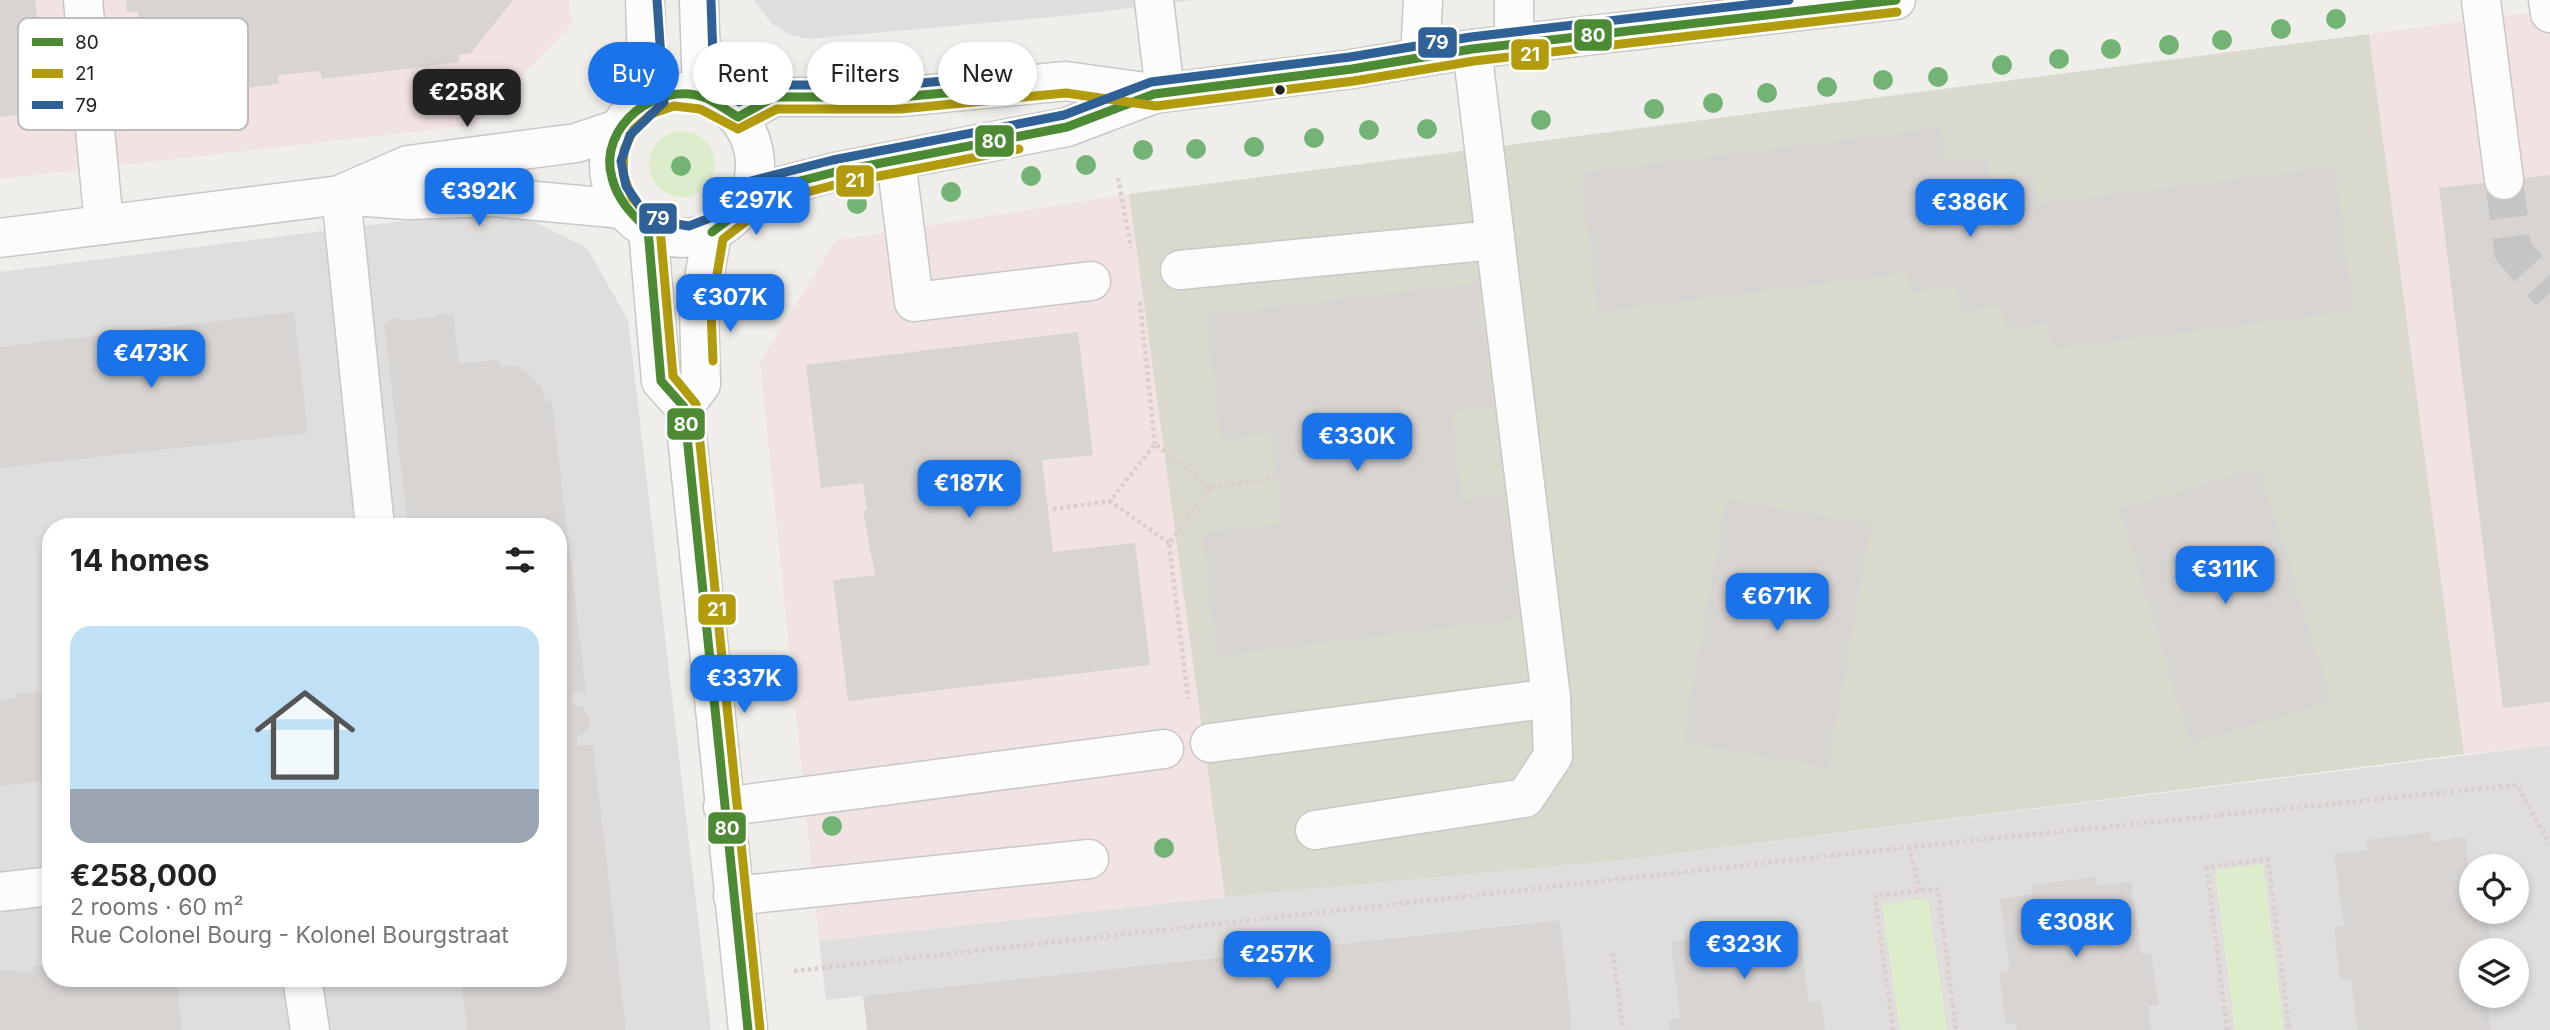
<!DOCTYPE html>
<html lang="en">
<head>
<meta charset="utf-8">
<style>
  body { margin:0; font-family:Inter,sans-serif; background:#f2f2f2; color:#222; height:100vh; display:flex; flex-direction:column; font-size:26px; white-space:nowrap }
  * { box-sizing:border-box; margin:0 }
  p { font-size:23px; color:#767676 }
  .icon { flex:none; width:38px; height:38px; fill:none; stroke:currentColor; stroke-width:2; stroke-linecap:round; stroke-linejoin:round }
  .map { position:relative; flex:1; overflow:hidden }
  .sheet { position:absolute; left:42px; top:518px; width:525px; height:469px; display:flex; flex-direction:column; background:#fff; border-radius:28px; box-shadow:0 4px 10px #0003 }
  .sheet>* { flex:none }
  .hud { position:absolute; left:588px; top:42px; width:665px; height:63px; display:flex; gap:14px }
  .tools { position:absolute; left:2459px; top:854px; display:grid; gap:14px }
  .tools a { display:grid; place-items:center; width:70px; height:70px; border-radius:50%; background:#fff; box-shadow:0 4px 10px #0003; font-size:35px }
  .price { position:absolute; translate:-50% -60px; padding:0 16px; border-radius:14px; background:#1a73e8; color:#fff; font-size:23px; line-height:46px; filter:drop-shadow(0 2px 4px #0008) }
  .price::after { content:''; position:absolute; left:50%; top:42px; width:21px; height:16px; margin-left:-10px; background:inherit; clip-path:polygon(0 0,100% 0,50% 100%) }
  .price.active { background:#222; color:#fff }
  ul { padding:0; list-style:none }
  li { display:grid; align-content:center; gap:14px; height:371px; padding:0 28px }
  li+li { border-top:2px solid #e0e0e0 }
  li span { display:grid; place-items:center; height:217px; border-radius:21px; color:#555 }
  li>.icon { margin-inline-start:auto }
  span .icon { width:126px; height:126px; fill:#fffc; stroke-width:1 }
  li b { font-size:30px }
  h2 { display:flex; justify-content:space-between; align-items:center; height:84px; padding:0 28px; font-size:30px }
  .chip { padding:0 24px; border-radius:32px; background:#fff; box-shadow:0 4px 10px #0003; font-size:24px; line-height:63px }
  .chip.active { background:#1a73e8; color:#fff }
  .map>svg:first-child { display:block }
  .residential { fill:#dfdedc; fill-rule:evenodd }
  .commercial { fill:#f1e3e1 }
  .construction { fill:#d9d9cd }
  .grass { fill:#ddeccb }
  .building { fill:#d7d4d2 }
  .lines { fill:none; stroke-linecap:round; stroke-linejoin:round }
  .minor-tunnel { stroke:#c7c5c3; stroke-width:38; stroke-dasharray:38 19; stroke-linecap:butt }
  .minor-casing { stroke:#c9c8c7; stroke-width:41 }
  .path { stroke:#dccecd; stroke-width:4.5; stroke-dasharray:3.5 3.5; stroke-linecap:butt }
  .minor { stroke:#fdfcfc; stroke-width:38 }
  .bus-1-casing { stroke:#fff; stroke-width:14 }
  .bus-2-casing { stroke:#fff; stroke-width:14 }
  .bus-3-casing { stroke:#fff; stroke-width:14 }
  .bus-1 { stroke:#4c8b33; stroke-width:9 }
  .bus-2 { stroke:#b29b0d; stroke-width:9 }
  .bus-3 { stroke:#306196; stroke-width:9 }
  .tree { fill:#73b476 }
  .bus-dot { fill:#222; stroke:#fff; stroke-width:2.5 }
  .key { fill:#fff; stroke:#bdbdbd; stroke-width:2 }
  .key-label { font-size:19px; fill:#222 }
  .line-badge { stroke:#fff; stroke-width:2.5 }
  .badge-label { font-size:19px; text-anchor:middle; font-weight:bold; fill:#fff }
</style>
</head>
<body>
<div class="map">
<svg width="2550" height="1030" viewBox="0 0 2550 1030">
  <rect width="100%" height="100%" fill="#f0eeeb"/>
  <g class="residential">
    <path d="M754 0H1195L1073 15 808 39 790 35 771 23Z"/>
    <path d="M506 208 587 248 628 320 711 1030H0V272ZM51 527H558V978H51Z"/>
    <path d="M2550 745V1030H1572L1559 920 826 1000 819 941 1225 897 1632 859ZM2471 866H2516V912H2471ZM2471 950H2516V996H2471Z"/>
  </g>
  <g class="commercial">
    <path d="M0 0H569L572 24 474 125 0 179Z"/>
    <path d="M2550 10V745L2464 754 2369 34Z"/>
    <path d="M1129 194 1225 897 819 941 760 362 836 240Z"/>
  </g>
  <path class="construction" d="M2369 34 2464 754 1632 859 1225 897 1129 194Z"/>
  <g class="grass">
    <circle cx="682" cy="164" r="33"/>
    <path d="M2263 864 2284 1030H2235L2215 870Z"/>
    <path d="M1928 898 1947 1030H1900L1882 904Z"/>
  </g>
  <g class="building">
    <path d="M0 0H35L38 22 26 24 33 76 41 75 45 111 0 117Z"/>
    <path d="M126 0H513L471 53 458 55 460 62 322 79 320 71 278 75 279 84 141 100 136 62 145 61 138 11 127 12Z"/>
    <path d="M1940 128 1944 162 1986 157 1990 179 2033 175 2037 204 2335 167 2353 311 2052 349 2049 323 2005 328 2002 306 1959 311 1956 287 1910 293 1908 273 1598 312 1581 173Z"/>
    <path d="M2550 175V702L2503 708 2439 188Z"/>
    <path d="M1477 283 1493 407 1451 412 1462 500 1503 495 1519 619 1217 656 1202 533 1283 523 1271 434 1221 439 1206 315Z"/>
    <path d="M294 312 308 433 0 468V347Z"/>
    <path d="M447 313V316L453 314 459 364 499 360 500 366H515L529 374 541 387 546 401H552L586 692 572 694 573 704 584 708 590 721 587 731 577 737 578 746 593 745 626 1030H467L461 978H558V527H408L384 323 390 322 389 319 400 318V321L437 317V314Z"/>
    <path d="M1078 332 1093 455 1042 460 1053 552 1135 543 1150 665 848 701 833 580 875 575 863 511 867 510 863 483 821 488 806 365Z"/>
    <path d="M2259 468 2331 702 2191 743 2120 509Z"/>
    <path d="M1727 499 1871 524 1828 768 1683 742Z"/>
    <path d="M45 692 51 693V803L46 804 43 781 0 786V700L15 698V694Z"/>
    <path d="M2430 832 2431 842 2466 837 2471 912H2486L2492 950H2471V996H2487L2491 1030H2357L2351 979 2340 980 2334 927 2344 926 2334 854 2368 850 2366 840Z"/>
    <path d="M2095 877 2097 886 2131 882 2141 954 2151 953 2159 1005 2148 1006 2151 1030H2017L2016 1023 2006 1025 1999 972 2010 971 2000 899 2033 894 2032 885Z"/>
    <path d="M1560 920 1572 1030H867L863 996Z"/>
    <path d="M1766 922 1767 930 1799 926 1809 1002 1821 1001 1825 1030H1670L1669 1020 1680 1018 1671 942 1702 938 1701 930Z"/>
    <path d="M51 964V978H176L182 1030H0V970L26 972 32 971 33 967Z"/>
  </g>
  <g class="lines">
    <path class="minor-tunnel" d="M2504 180 2513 251 2550 293"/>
    <g class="minor-casing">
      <g id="minor">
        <path d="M83 0 104 225"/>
        <path d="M645 0 647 61 652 99"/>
        <path d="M699 0 702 95"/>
        <path d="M1154 0 1165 92"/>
        <path d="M2481 0 2504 180"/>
        <path d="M2548 0 2550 13"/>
        <path d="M1514 45V0"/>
        <path d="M1420 57 1423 0"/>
        <circle cx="682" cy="165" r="73"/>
        <path d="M738 117 774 97H900L1066 81 1152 93"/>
        <path d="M896 160 914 302 1091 281"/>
        <path d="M344 193 408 165 576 143 618 129"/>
        <path d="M750 194 835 172 1067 127 1154 94 1352 69 1472 49 1896 0"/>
        <path d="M341 195 375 527"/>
        <path d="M648 230 661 381 684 407 748 1030"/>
        <path d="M0 238 341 195 407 200 494 197 623 209"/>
        <path d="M1180 270 1495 240"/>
        <path d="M684 407 701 384 699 309 712 232"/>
        <path d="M1210 743 1551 698"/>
        <path d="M723 807 1164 749"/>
        <path d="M1315 830 1525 798 1553 756 1551 698 1472 49"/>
        <path d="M0 892 51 886"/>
        <path d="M733 896 1089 859"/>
        <path d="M302 978 310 1030"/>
      </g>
    </g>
    <g class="path">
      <path d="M1118 178 1131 248"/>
      <path d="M1140 302 1155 444"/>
      <path d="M1211 487 1277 478"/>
      <path d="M1053 509 1110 501"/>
      <path d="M1169 543 1110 501 1155 444 1211 487 1169 543 1188 699"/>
      <path d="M1909 847 1921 892"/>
      <path d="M1613 953 1623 1030"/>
      <path d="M794 971 1909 847 2517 785 2550 844"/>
      <path d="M1893 1030 1875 896 1938 889 1956 1030"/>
      <path d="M2227 1030 2207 867 2268 859 2289 1030"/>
    </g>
    <use href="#minor" class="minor"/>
    <g class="bus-1-casing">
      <g id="bus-1">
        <path d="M738 117 774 97H900L1012 87"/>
        <path d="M648 230 661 381 684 407 748 1030"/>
        <path d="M648 230C632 214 618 201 612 178 597 127 658 79 706 98 717 103 728 111 738 117"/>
        <path d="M712 232 741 210 750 194 835 172 1067 127 1154 94 1352 69 1472 49 1896 0"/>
      </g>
    </g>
    <g class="bus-2-casing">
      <g id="bus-2">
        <path d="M713 361 711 310 723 239 749 219 758 205 838 184 1019 149"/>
        <path d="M760 1029 696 404 673 376 660 228 632 198 623 174 624 150 634 129 651 114 674 106 700 109 738 129 777 109H901L1066 93 1156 106 1354 81 1474 61 1897 12"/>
      </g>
    </g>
    <g class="bus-3-casing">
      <g id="bus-3">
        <path d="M657 0 664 102 630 135 621 161 626 186 641 208 664 222 689 226 715 216 747 182 833 160 1064 115 1151 82 1350 57 1471 37 1789 0"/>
        <path d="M711 0 714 87 739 102 773 85H899L1010 75"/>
      </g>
    </g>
    <use href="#bus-1" class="bus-1"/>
    <use href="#bus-2" class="bus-2"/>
    <use href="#bus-3" class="bus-3"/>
  </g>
  <g class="tree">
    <circle cx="2336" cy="19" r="10"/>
    <circle cx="2281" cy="29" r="10"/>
    <circle cx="2222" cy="40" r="10"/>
    <circle cx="2169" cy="45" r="10"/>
    <circle cx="2111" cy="49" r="10"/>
    <circle cx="2059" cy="59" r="10"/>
    <circle cx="2002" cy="65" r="10"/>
    <circle cx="1938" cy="77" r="10"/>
    <circle cx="1883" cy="80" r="10"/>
    <circle cx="1827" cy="87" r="10"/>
    <circle cx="1767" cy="93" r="10"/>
    <circle cx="1713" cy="103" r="10"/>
    <circle cx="1654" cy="109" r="10"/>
    <circle cx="1541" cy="120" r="10"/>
    <circle cx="1427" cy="129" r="10"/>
    <circle cx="1369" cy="130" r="10"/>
    <circle cx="1314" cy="138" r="10"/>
    <circle cx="1254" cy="147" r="10"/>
    <circle cx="1196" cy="149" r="10"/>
    <circle cx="1143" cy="150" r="10"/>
    <circle cx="1086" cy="165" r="10"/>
    <circle cx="681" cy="166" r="10"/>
    <circle cx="1031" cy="176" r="10"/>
    <circle cx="951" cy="192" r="10"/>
    <circle cx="857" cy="204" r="10"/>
    <circle cx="832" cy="826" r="10"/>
    <circle cx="1164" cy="848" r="10"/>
  </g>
  <circle class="bus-dot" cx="1280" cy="90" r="6"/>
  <rect x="18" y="18" width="230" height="112" rx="10" class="key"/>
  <rect x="32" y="38" width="31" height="8" fill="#4c8b33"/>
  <rect x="32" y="69" width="31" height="9" fill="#b29b0d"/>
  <rect x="32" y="101" width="31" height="8" fill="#306196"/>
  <g class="key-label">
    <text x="75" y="49">80</text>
    <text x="75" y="80">21</text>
    <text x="75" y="112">79</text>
  </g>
  <g class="line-badge">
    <rect x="1573" y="18" width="40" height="34" rx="7" fill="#4c8b33"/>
    <rect x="1417" y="26" width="41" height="33" rx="7" fill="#306196"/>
    <rect x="1510" y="38" width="40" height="33" rx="7" fill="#b29b0d"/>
    <rect x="974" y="124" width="41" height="34" rx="7" fill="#4c8b33"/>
    <rect x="835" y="164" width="40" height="34" rx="7" fill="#b29b0d"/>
    <rect x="638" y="202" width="40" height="33" rx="7" fill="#306196"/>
    <rect x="666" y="407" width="40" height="34" rx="7" fill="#4c8b33"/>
    <rect x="697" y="593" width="40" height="33" rx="7" fill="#b29b0d"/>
    <rect x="707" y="811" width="40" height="34" rx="7" fill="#4c8b33"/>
  </g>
  <g class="badge-label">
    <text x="1593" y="42">80</text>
    <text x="1437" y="49">79</text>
    <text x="1530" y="61">21</text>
    <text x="994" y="148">80</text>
    <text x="855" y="187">21</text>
    <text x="658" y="225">79</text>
    <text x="686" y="431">80</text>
    <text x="717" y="616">21</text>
    <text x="727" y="835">80</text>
  </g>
</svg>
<div class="tools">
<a><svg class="icon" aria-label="locate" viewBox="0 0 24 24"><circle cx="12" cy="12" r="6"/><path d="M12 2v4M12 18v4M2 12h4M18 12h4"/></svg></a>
<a><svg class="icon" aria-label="layers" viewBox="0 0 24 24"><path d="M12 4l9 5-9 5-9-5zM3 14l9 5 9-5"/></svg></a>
</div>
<b class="price active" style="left:467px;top:129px">€258K</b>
<b class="price" style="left:479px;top:228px">€392K</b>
<b class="price" style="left:756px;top:237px">€297K</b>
<b class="price" style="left:1970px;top:239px">€386K</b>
<b class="price" style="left:730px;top:334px">€307K</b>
<b class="price" style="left:151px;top:390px">€473K</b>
<b class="price" style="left:1357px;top:473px">€330K</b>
<b class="price" style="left:969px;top:520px">€187K</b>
<b class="price" style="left:2225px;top:606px">€311K</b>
<b class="price" style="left:1777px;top:633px">€671K</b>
<b class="price" style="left:744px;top:715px">€337K</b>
<b class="price" style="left:2076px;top:959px">€308K</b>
<b class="price" style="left:1744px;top:981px">€323K</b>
<b class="price" style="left:1277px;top:991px">€257K</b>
<div class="hud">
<a class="chip active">Buy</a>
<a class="chip">Rent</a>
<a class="chip">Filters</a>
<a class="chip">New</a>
</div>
<section class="sheet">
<h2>14 homes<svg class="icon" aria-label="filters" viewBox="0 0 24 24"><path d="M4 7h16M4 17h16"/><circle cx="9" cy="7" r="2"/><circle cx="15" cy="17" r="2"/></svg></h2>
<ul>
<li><span style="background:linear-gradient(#bfe0f5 75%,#9aa5b1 0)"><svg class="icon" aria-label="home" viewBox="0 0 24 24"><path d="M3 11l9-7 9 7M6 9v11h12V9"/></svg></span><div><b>€258,000</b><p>2 rooms · 60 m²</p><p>Rue Colonel Bourg - Kolonel Bourgstraat</p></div></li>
</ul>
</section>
</div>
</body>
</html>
